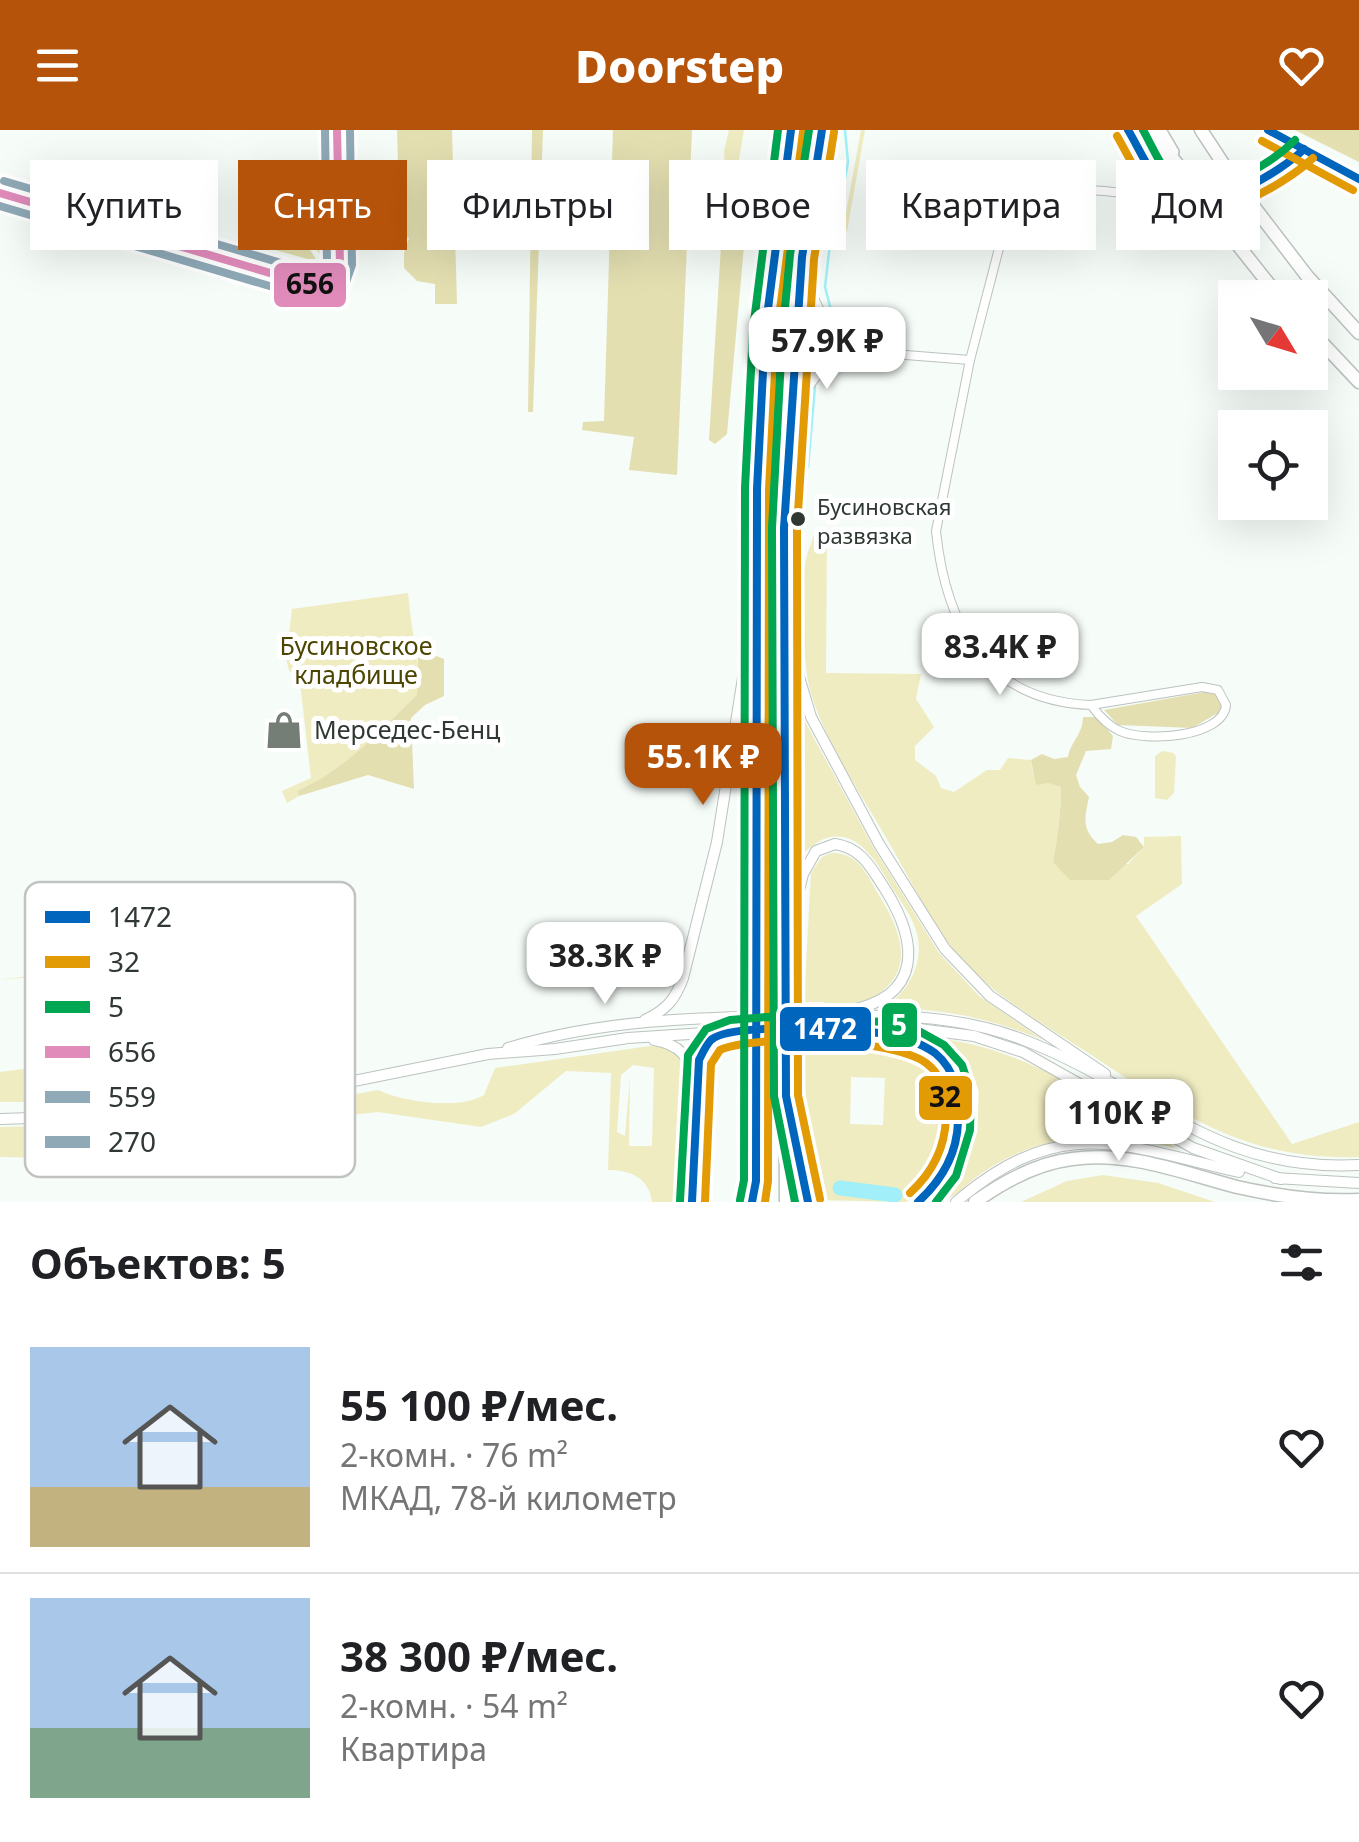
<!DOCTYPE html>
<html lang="ru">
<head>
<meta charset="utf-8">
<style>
  body { margin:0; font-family:"Noto Sans",sans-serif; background:#f2f2f2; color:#202124; height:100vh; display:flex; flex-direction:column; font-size:38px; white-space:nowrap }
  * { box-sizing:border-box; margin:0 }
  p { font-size:32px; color:#757577 }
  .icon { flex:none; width:55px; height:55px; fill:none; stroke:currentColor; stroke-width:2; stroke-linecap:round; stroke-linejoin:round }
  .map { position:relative; height:1072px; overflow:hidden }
  .drawer { display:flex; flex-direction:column; background:#fff; flex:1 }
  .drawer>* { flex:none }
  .guide { position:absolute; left:30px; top:30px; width:1300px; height:90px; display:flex; gap:20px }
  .needle { width:65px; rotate:128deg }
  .buttons { position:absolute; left:1218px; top:150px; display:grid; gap:20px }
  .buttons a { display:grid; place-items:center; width:110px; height:110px; border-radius:0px; background:#fff; box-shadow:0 10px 40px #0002; font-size:50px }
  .price { position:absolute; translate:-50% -85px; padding:0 22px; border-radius:20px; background:#fff; color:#222; font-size:32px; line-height:65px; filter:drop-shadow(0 2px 5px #0008) }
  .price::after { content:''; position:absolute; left:50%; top:60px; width:30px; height:22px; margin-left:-15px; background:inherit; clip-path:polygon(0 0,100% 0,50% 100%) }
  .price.current { background:#b45309; color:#fff }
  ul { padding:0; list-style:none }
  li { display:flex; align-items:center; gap:30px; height:250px; padding:0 30px }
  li+li { border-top:2px solid #e0e0e0 }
  li span { display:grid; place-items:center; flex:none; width:280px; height:200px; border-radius:0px; color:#555 }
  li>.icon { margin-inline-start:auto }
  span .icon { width:120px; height:120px; fill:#fffc; stroke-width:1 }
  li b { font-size:42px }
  h2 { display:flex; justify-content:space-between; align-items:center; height:120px; padding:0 30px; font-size:42px }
  .tag { padding:0 35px; border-radius:0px; background:#fff; box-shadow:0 10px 40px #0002; font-size:35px; line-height:90px }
  .tag.current { background:#b45309; color:#fff }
  header { display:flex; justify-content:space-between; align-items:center; height:130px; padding:0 30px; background:#b45309; color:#fff; font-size:45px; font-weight:800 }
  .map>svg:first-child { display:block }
  .green { fill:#efecc2; fill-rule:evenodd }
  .forest { fill:#e3dfb1 }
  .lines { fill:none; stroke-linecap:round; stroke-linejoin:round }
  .stream { stroke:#a1eff9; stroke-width:2.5 }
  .river { stroke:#a1eff9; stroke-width:15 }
  .street-casing { stroke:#bcc3be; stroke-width:10 }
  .secondary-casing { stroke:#bcc3be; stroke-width:12 }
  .primary-casing { stroke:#bcc3be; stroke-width:14 }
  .highway-casing { stroke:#bcc3be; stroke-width:15 }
  .street { stroke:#fefffe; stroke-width:8 }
  .secondary { stroke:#fefffe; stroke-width:10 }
  .primary { stroke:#fefffe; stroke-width:11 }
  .highway { stroke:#fefffe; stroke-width:12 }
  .highway-bridge-casing { stroke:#bcc3be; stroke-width:15; stroke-linecap:butt }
  .highway-bridge { stroke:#fefffe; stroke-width:12 }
  .bus-1-casing { stroke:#fff; stroke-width:15 }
  .bus-2-casing { stroke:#fff; stroke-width:15 }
  .bus-3-casing { stroke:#fff; stroke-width:15 }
  .bus-4-casing { stroke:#fff; stroke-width:15 }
  .bus-5-casing { stroke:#fff; stroke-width:15 }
  .bus-6-casing { stroke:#fff; stroke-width:15 }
  .bus-1 { stroke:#0065bd; stroke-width:8 }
  .bus-2 { stroke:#e39b05; stroke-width:8 }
  .bus-3 { stroke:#00a651; stroke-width:8 }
  .bus-4 { stroke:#e08bba; stroke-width:8 }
  .bus-5 { stroke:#8fa9b7; stroke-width:8 }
  .bus-6 { stroke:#8fa9b7; stroke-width:8 }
  .bus-dot { fill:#2f3832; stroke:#fff; stroke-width:4 }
  .labels { text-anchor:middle; stroke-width:10; stroke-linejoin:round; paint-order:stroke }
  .bus-label { font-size:22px; fill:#2f3832; stroke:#fff; text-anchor:start }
  .park-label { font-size:25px; fill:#4d4502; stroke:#fff }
  .poi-label { font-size:25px; fill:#2f3832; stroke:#fff; text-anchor:start }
  .key { fill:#fff; stroke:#c1c3c2; stroke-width:2.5 }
  .key-label { font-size:28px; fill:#2f3832 }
  .line-badge { stroke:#fff; stroke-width:4 }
  .badge-label { font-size:28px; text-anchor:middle; font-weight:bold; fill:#fff }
  .pale-badge-label { font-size:28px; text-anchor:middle; font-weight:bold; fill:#111 }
</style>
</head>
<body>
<header><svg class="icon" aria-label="menu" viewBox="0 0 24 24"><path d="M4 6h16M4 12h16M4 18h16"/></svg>Doorstep<svg class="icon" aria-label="heart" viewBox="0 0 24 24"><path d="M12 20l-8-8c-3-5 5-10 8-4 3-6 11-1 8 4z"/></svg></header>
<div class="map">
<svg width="1359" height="1072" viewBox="0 0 1359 1072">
  <rect width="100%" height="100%" fill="#f6fcf8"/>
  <g class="green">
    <path d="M729 0H744L734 59 726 57 724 21Z"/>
    <path d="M861 0H865L847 101 843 100Z"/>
    <path d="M283 68 308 74 303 96 279 91Z"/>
    <path d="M815 185 829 201 843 209 810 242Z"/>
    <path d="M827 397 826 543 921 544 916 569 934 597 915 616V630L936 646 941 658 954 662 987 640H1000L1008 628 1031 630 1033 642 1048 653 1061 656C1061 682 1058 706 1053 732L1128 734 1144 717V707L1181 706 1182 754 1136 786 1292 1014 1359 992V1027C1241 1031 1176 980 1082 919 1042 893 998 868 965 833 935 801 914 756 892 718 865 670 831 622 813 570 802 540 801 467 805 434 807 422 813 409 816 398Z"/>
    <path d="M408 463C411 497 418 528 420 563 385 600 344 641 297 661L299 666 287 673 282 661 311 648 300 553 289 540 286 529 292 479Z"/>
    <path d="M803 588 872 715 939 823 979 866 1043 910C991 888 937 877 881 879 908 864 926 832 916 800 911 785 901 772 893 759 879 737 862 702 831 707 820 709 812 716 804 723Z"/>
    <path d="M1162 621 1174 623 1176 627 1174 663 1167 670 1155 668V626Z"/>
    <path d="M831 723C859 722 867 745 880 767 899 798 917 838 878 864 863 874 843 874 825 876L824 872H804L811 743 822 727Z"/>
    <path d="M105 830C116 854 129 878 136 902 142 920 141 948 124 961 104 978 28 971 0 972V942L78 932H130L124 898 106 900 97 890 95 877 79 879 71 863 63 864 61 850 55 845 0 850 83 838Z"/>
    <path d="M926 907C1001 913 1061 947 1124 985 1140 995 1164 1005 1175 1018 1108 1000 1040 1002 982 1043 962 1056 955 1072 930 1072 966 1041 984 984 960 940 952 926 939 917 926 907Z"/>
    <path d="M825 909C877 909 931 906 950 965L947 969 923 971 927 991 952 985C946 1023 935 1047 906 1072L817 1070 809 1030 803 915 825 914ZM851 947 885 948 883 995 850 994Z"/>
    <path d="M650 916C664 917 677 921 683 935 692 958 680 1043 679 1072H652C649 1047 630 1040 608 1040L611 943 566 941 514 984 481 997 378 982 236 998 233 1025 227 1031 0 1027V997L199 993 378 960C403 972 460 980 484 965L495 938ZM633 935 654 938 652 1016H629L630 947 625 1006 617 1002 621 945Z"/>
    <path d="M1103 1045 1158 1053 1215 1072H1021L1067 1051Z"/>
  </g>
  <g class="forest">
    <path d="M397 0H452L457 174H435V154L417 151 404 138V123L409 108 400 102Z"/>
    <path d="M532 0H543L533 282H528Z"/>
    <path d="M613 0H692L677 345 629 340 634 307 582 300 583 292 604 291Z"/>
    <path d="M1295 0H1359V32Z"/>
    <path d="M277 66 275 91 295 97 318 132 240 110Z"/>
    <path d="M311 74 321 76V126L304 100Z"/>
    <path d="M730 96 745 105 727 304 715 314 709 310 722 100Z"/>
    <path d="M418 519 444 529V566L425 575 411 588 414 659 368 645 299 666 297 661C345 640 380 601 417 565Z"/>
    <path d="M1205 562 1218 564 1223 580 1192 598 1118 595 1104 580Z"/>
    <path d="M1083 587H1096L1113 606 1111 619 1086 621 1076 645 1080 657 1089 667C1085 687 1081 699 1098 714L1112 712 1123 705 1136 707 1144 717 1109 750H1070L1053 732C1058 706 1061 682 1061 657L1048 653 1036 655 1031 630 1042 624 1054 629 1068 627C1071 611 1083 604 1083 587Z"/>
  </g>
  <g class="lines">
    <g class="stream">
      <path d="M835 103 848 32 845 0"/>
      <path d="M830 114 825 157 831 180"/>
      <path d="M817 225 820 195"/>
      <path d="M808 337 815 257"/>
    </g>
    <path class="river" d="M840 1058 895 1065"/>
    <g class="street-casing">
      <g id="street">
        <path d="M805 140C814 172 820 191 850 207 861 212 868 218 880 223L970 230 936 401C946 497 986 571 1091 575 1099 586 1108 596 1120 601 1145 612 1223 608 1226 575L1218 560 1202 557 1091 575"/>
        <path d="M970 230 1011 72C1053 49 1130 64 1176 70"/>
        <path d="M795 286C806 252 828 232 854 208"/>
      </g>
    </g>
    <g class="secondary-casing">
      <g id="secondary">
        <path d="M1128 0C1138 16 1161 63 1177 70 1204 83 1287 41 1304 19"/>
        <path d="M1268 0 1359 49"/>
        <path d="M0 63 314 156H327L337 147 340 134 337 0"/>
        <path d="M789 489 799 547 811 587 879 714 945 819 990 866 1105 944"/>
        <path d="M788 805 803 744 816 721 835 714C862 718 871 738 885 759 919 813 923 867 847 881"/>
        <path d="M645 890C666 880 675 870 683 848L717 712 752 491"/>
        <path d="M889 903C977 920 977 1021 918 1072"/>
        <path d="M654 910C679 914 691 927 694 952L688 1072"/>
        <path d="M508 918C600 890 697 887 793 886 871 885 950 881 1024 910 1149 958 1212 1043 1359 1035"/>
        <path d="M699 951C699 929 701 914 722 904"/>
        <path d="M789 985 808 1072"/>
        <path d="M0 989 153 984 220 978 488 924 555 919 628 908 735 901 911 898 974 906 1023 922 1193 1018 1281 1049"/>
        <path d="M1275 1048 1359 1053"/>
        <path d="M956 1072C1061 983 1121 1015 1239 1042"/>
      </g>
    </g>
    <g class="primary-casing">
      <path id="primary" d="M1160 0 1173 22"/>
    </g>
    <g class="highway-casing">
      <g id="highway">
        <path d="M1150 0 1190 50"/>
        <path d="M1201 0 1224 35"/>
        <path d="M1248 69 1307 146 1359 203"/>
        <path d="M1214 85 1280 168"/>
        <path d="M1310 200 1359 252"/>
        <path d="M757 872V359L765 202 791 0"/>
        <path d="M785 872C786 578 774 292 820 0"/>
        <path d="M785 912 786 1072"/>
        <path d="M756 1072 757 913"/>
        <path d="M975 1072C1003 1052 1038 1033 1072 1029 1130 1021 1183 1043 1237 1057 1277 1066 1318 1072 1359 1070"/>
      </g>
    </g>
    <use href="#street" class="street"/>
    <use href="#secondary" class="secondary"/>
    <use href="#primary" class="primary"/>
    <use href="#highway" class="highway"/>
    <g class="highway-bridge-casing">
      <g id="highway-bridge">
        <path d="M1224 35 1248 69"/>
        <path d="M1190 50 1214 85"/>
        <path d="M757 872V913"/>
        <path d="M785 872V912"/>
      </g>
    </g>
    <use href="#highway-bridge" class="highway-bridge"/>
    <g class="bus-1-casing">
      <g id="bus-1">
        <path d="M1128 0C1139 18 1158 62 1177 70 1210 84 1281 42 1304 19"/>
        <path d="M1268 0 1359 49"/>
        <path d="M692 1072 699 930C702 924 706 915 711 910 730 892 857 899 885 904 901 907 921 913 935 923 957 941 959 966 958 992 957 1024 941 1051 918 1072"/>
        <path d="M752 1072 756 1051 757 359 765 202 791 0"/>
        <path d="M808 1072 786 966 784 398 802 127 822 0"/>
      </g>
    </g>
    <g class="bus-2-casing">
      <g id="bus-2">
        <path d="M1117 6C1131 30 1143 60 1165 77 1201 104 1286 54 1313 28"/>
        <path d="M1262 11 1353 60"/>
        <path d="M820 1069 798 965 797 398 814 129 834 2"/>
        <path d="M705 1072 711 934 720 920C757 904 892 908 926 933 944 946 947 967 946 988 945 1018 932 1043 910 1063"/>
        <path d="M765 1072 768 1051 769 359 777 203 803 2"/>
      </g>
    </g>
    <g class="bus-3-casing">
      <g id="bus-3">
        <path d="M1143 0C1154 19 1167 55 1190 60 1228 56 1268 37 1295 10"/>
        <path d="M740 1070 744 1050 745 358 753 200 778 0"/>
        <path d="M680 1071 688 925 706 899 730 890 766 887 887 892 917 900 944 915 962 935 971 962 970 1000 956 1046 936 1072"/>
        <path d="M795 1072 774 966 772 398 782 210 790 125 809 0"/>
      </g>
    </g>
    <g class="bus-4-casing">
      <g id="bus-4">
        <path d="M0 63 314 156 332 153"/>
        <path d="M332 153 340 134 337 0"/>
      </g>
    </g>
    <g class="bus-5-casing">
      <g id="bus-5">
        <path d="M0 76 310 168 334 165"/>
        <path d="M344 158 352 135 350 0"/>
      </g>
    </g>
    <g class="bus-6-casing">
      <g id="bus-6">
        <path d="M4 51 315 143 330 141"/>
        <path d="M320 148 327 132 325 0"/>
      </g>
    </g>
    <use href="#bus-1" class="bus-1"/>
    <use href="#bus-2" class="bus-2"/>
    <use href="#bus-3" class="bus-3"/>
    <use href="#bus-4" class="bus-4"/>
    <use href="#bus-5" class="bus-5"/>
    <use href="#bus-6" class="bus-6"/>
  </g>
  <defs>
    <g id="shop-bare" transform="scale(3)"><path d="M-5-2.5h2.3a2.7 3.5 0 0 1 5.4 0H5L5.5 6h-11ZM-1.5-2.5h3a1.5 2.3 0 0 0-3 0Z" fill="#757d77" stroke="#fff" stroke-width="2.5" paint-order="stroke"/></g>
  </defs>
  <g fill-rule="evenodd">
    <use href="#shop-bare" x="284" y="600"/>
  </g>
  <circle class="bus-dot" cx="798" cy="389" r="9"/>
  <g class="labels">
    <g class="bus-label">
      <text x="817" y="385">Бусиновская<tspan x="817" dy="29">развязка</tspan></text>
    </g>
    <g class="park-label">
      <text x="356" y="525">Бусиновское<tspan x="356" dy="29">кладбище</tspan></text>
    </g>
    <g class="poi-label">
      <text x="314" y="609">Мерседес-Бенц</text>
    </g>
  </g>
  <rect x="25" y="752" width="330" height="295" rx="15" class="key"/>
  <rect x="45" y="781" width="45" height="12" fill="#0065bd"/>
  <rect x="45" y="826" width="45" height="12" fill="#e39b05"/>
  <rect x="45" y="871" width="45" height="12" fill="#00a651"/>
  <rect x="45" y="916" width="45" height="12" fill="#e08bba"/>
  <rect x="45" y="961" width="45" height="12" fill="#8fa9b7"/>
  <rect x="45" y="1006" width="45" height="12" fill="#8fa9b7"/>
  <g class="key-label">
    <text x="108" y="797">1472</text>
    <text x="108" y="842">32</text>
    <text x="108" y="887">5</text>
    <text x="108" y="932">656</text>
    <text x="108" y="977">559</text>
    <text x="108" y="1022">270</text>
  </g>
  <g class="line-badge">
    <rect x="272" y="131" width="76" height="48" rx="10" fill="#e08bba"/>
    <rect x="880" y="871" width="39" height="48" rx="10" fill="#00a651"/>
    <rect x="778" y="875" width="95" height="48" rx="10" fill="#0065bd"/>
    <rect x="917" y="944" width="57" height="48" rx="10" fill="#e39b05"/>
  </g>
  <g class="badge-label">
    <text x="899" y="905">5</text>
    <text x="825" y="909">1472</text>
  </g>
  <g class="pale-badge-label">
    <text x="310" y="164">656</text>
    <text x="945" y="977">32</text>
  </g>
</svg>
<div class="buttons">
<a><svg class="needle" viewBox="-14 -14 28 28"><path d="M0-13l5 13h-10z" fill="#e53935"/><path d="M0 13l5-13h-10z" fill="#757577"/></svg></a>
<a><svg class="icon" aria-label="locate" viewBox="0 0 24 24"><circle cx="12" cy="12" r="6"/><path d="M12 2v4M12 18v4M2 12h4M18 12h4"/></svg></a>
</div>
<b class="price" style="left:827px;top:262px">57.9K ₽</b>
<b class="price" style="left:1000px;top:568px">83.4K ₽</b>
<b class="price current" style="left:703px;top:678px">55.1K ₽</b>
<b class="price" style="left:605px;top:877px">38.3K ₽</b>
<b class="price" style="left:1119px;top:1034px">110K ₽</b>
<div class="guide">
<a class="tag">Купить</a>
<a class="tag current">Снять</a>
<a class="tag">Фильтры</a>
<a class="tag">Новое</a>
<a class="tag">Квартира</a>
<a class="tag">Дом</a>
</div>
</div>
<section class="drawer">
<h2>Объектов: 5<svg class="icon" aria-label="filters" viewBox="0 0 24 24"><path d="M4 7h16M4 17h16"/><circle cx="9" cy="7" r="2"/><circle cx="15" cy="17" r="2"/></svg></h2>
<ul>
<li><span style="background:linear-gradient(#a9c7e8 70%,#c2b280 0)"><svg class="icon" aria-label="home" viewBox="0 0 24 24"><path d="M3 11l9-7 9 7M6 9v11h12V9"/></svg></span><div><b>55 100 ₽/мес.</b><p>2-комн. · 76 m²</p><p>МКАД, 78-й километр</p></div><svg class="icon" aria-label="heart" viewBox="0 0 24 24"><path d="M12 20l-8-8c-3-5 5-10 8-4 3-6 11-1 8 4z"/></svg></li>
<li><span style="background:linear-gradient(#a9c7e8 65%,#7fa58c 0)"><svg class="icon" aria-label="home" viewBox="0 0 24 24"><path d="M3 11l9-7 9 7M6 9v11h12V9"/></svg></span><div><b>38 300 ₽/мес.</b><p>2-комн. · 54 m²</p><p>Квартира</p></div><svg class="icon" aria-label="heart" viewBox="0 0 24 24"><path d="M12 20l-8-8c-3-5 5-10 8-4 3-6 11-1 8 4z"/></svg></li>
</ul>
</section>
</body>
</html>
